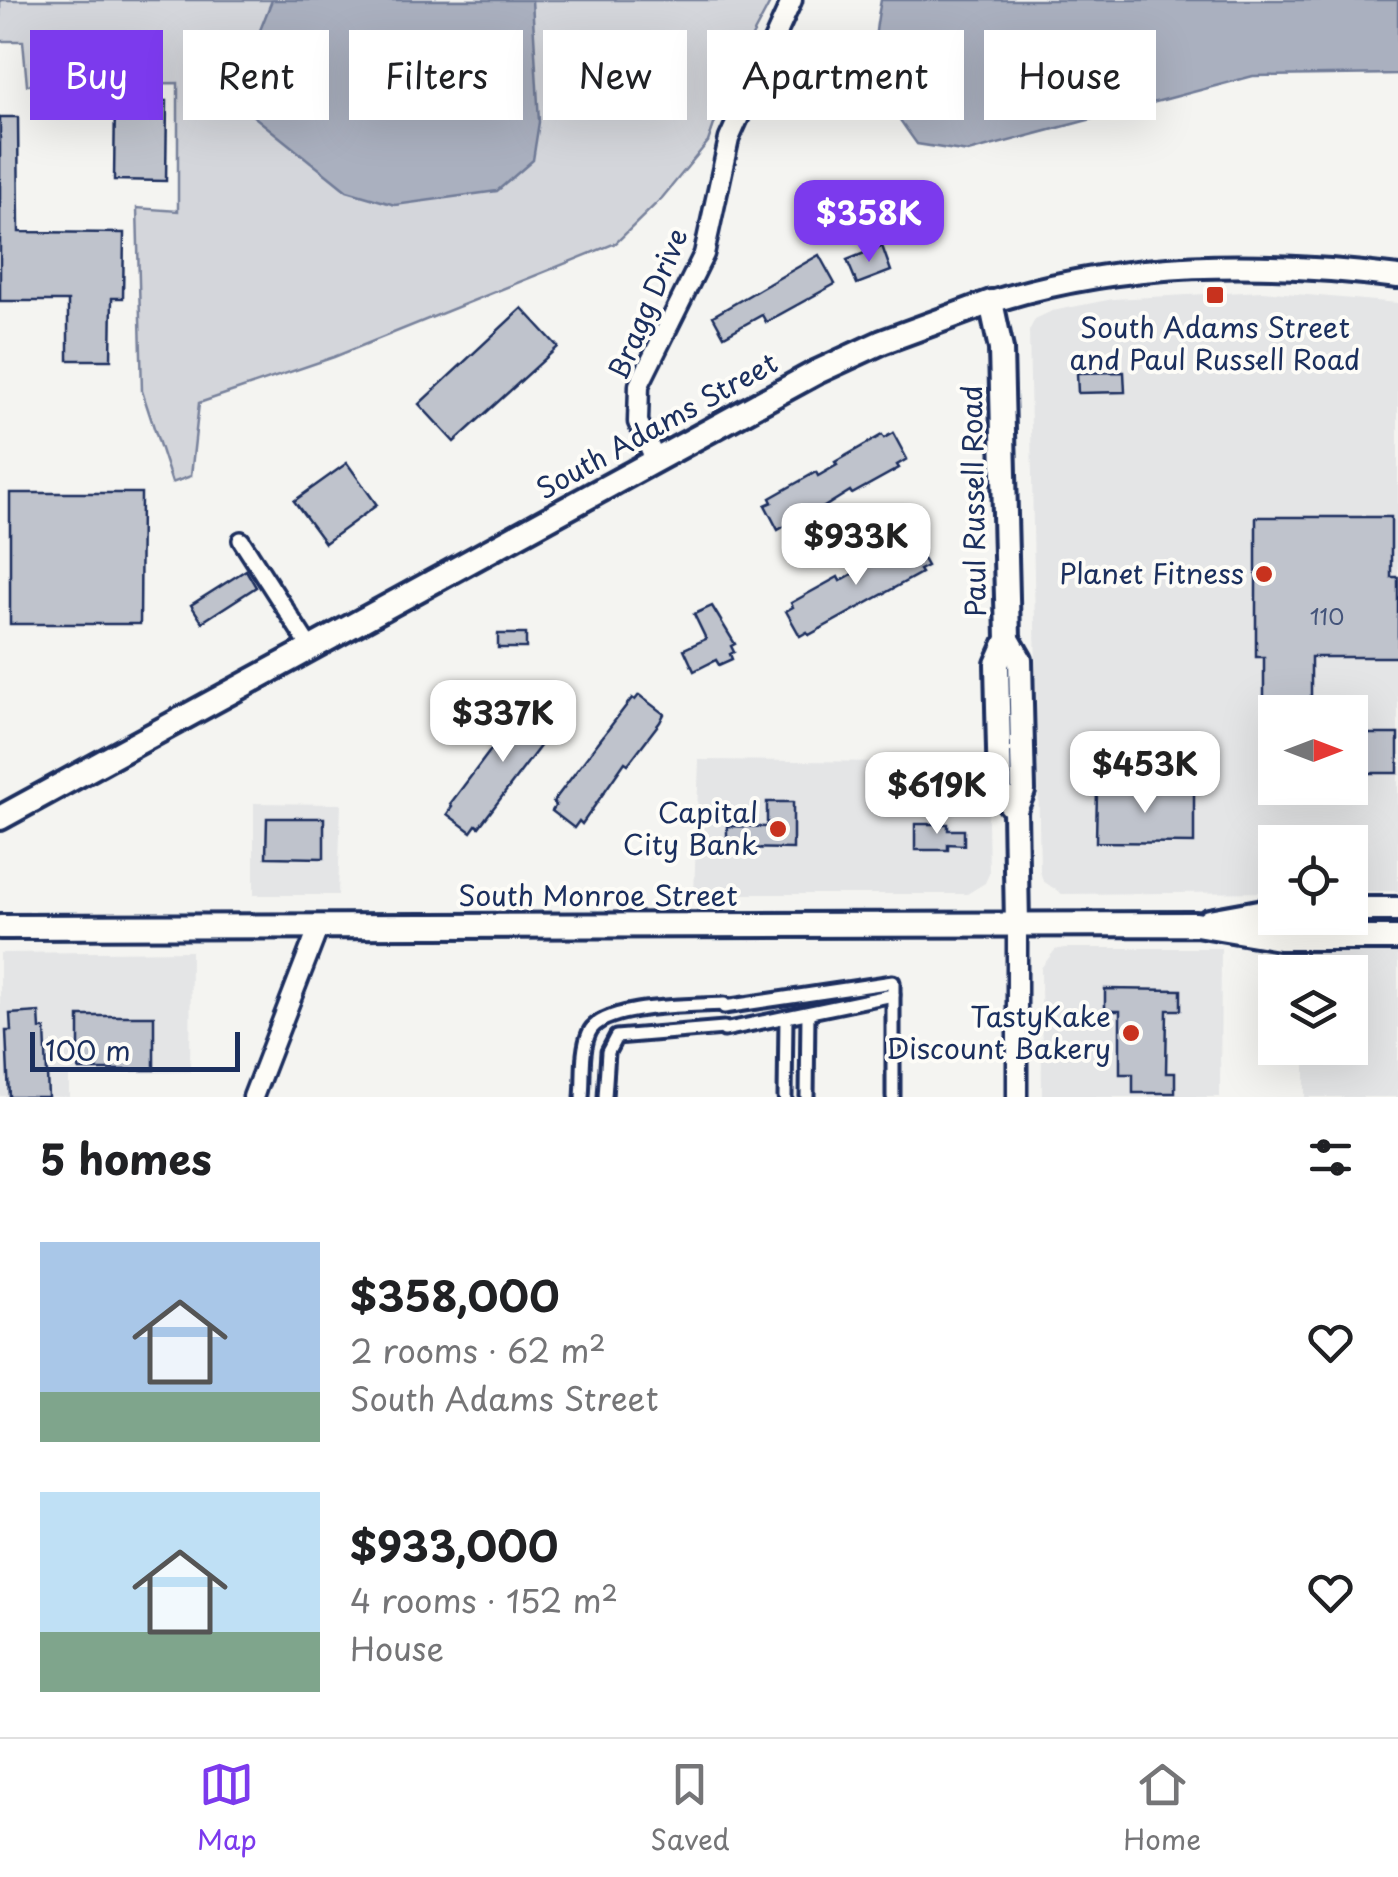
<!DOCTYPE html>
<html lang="en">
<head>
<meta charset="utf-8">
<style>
  body { margin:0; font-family:"Playpen Sans",sans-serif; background:#f6f6f6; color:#202124; height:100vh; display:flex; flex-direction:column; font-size:38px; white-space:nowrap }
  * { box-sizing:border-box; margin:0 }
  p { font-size:32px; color:#757577 }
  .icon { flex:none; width:55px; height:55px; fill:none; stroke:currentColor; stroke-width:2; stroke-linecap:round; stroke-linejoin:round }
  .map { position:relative; height:1097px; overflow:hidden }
  .panel { display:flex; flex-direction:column; background:#fff; flex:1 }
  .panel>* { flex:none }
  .banner { position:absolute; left:30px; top:30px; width:1340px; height:90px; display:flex; gap:20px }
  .needle { width:65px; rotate:90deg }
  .tools { position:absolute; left:1258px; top:695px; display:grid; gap:20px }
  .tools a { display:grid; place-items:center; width:110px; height:110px; border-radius:0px; background:#fff; box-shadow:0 10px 40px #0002; font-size:50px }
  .scale { position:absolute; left:30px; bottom:25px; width:210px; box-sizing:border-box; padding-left:10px; border:5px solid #1b2f5e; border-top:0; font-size:28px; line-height:35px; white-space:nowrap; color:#1b2f5e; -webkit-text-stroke:8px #fdfcf7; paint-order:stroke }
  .price { position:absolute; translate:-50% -85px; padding:0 22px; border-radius:20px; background:#fff; color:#222; font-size:32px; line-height:65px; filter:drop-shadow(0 2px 5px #0008) }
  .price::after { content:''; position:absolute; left:50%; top:60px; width:30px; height:22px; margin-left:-15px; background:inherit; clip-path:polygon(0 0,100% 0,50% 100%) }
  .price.selected { background:#7c3aed; color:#fff }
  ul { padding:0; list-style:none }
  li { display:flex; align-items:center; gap:30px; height:250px; padding:0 40px }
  li span { display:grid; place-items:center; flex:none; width:280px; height:200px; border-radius:0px; color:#555 }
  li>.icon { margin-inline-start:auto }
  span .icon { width:120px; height:120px; fill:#fffc; stroke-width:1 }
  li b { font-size:42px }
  h2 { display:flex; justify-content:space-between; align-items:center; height:120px; padding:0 40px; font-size:42px }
  .chip { padding:0 35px; border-radius:0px; background:#fff; box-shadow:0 10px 40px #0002; font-size:35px; line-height:90px }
  .chip.selected { background:#7c3aed; color:#fff }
  .dock { display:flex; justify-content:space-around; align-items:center; height:140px; border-top:2px solid #e0e0e0; background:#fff; font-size:28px; color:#757577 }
  .dock a { display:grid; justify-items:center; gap:5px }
  .dock .selected { color:#7c3aed }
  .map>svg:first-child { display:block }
  .built { fill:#e4e5e6; fill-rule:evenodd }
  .green { fill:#d4d6db; stroke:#78829c; stroke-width:2.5 }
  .water { fill:#aab0bf; stroke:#717c98; stroke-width:2.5 }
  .building { fill:#bfc3cc; stroke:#1b2f5e; stroke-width:2.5 }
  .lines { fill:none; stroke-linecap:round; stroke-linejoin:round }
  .pedestrian-casing { stroke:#1b2f5e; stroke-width:19 }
  .minor-casing { stroke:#1b2f5e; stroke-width:22 }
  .tertiary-casing { stroke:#1b2f5e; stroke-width:25 }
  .secondary-casing { stroke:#1b2f5e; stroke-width:28 }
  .primary-casing { stroke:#1b2f5e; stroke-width:30 }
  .pedestrian { stroke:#fdfcf7; stroke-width:11 }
  .minor { stroke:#fdfcf7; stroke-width:15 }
  .tertiary { stroke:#fdfcf7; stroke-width:18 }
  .secondary { stroke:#fdfcf7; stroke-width:20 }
  .primary { stroke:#fdfcf7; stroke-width:22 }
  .poi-dot { fill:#c8321e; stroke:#fdfcf7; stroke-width:4 }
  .labels { text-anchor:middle; stroke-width:8; stroke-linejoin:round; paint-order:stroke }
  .number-label { font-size:22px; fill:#44547a }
  .street-label { font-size:28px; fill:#1b2f5e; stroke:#fdfcf7 }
  .poi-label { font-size:28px; fill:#1b2f5e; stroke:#fdfcf7; text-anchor:end }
</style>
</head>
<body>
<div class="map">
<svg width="1398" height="1097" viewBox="0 0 1398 1097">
  <rect width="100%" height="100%" fill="#f4f4f1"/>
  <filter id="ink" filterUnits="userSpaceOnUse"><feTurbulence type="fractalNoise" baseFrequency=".01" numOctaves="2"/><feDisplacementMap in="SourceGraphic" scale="20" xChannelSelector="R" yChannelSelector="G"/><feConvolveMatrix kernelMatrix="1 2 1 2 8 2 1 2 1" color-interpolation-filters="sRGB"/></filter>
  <g filter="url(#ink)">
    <g class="built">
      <path d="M1262 291 1398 303V891H1350V842H1275V892L1062 894 1043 881 1040 871 1029 331 1035 319 1052 311 1113 299ZM1275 712H1350V788H1275Z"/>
      <path d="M699 760 987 763 989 874 985 883 967 894H694Z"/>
      <path d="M254 803 341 804 338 895H254Z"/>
      <path d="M1064 948H1221L1220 1097H1042L1041 968 1055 950Z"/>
      <path d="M191 951 190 1072 69 1074V1097L0 1096V953Z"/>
      <path d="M1306 951H1398V1097H1305V1048H1350V972H1306Z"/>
    </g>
    <path class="green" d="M0 0H771V1L730 78 708 142 662 198 616 243 334 357 199 403 191 476 172 483 142 391 137 208 178 211V83L27 85 23 41H0Z"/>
    <g class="water">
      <path d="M272 0H532L539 122 533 160 497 191 395 205 347 191 246 110 238 86Z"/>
      <path d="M881 0H1398V74L1253 76 968 152 917 144C875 86 867 72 881 0Z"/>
    </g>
    <g class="building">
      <path d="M115 100 167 101 166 181 114 180Z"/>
      <path d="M0 117H18L19 232 124 233 123 298H112L111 360H68V301H0Z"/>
      <path d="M882 246 891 271 857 284 847 260Z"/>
      <path d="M819 255 835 284 766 322 762 315 724 336 713 316Z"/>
      <path d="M522 308 558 347 454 442 419 404Z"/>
      <path d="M1124 372 1125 392 1078 393 1077 373Z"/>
      <path d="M893 433 907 459 897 465 899 468 852 494 850 491 787 530 785 526 778 530 765 505 772 502 770 498 816 472 818 476 837 465 835 462 882 435 884 438Z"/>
      <path d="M347 463 377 505 325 543 294 501Z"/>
      <path d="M10 493H141L140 624H10Z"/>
      <path d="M1256 517H1391V577H1398V657H1311V712H1275V779H1264V657H1256Z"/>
      <path d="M904 541 905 545 913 541 927 566 919 570 921 573 809 635 807 632 800 636 786 611 793 607 791 603 838 577 840 581 859 570 857 567Z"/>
      <path d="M246 570 256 587 202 622 191 605Z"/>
      <path d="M712 606 735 644 731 646 734 652 730 654 732 659 719 665 716 660 694 671 684 649 706 639 694 614Z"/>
      <rect x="498" y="634" width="28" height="14"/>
      <path d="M639 695 664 714 660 722 628 764 625 762 582 824 579 821 574 828 552 811 556 805 553 802 632 698 635 700Z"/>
      <path d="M535 698 558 715 553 722 556 725 479 827 476 825 471 832 447 814 452 807 450 804 527 702 530 704Z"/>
      <rect x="1350" y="734" width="48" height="39"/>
      <path d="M1097 789 1194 790V843L1096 842Z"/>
      <path d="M767 802H793V849L727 848V826L767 827Z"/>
      <path d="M267 818H324V858L266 857Z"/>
      <path d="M915 824H948V830H964V845L948 844V850H915Z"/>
      <path d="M1105 989 1181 990V1010H1167L1166 1073H1175V1093H1133V1074H1120V1011H1105Z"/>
      <path d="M39 1012 40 1029H45L48 1097H9L6 1031H11L10 1014Z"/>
      <rect x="79" y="1016" width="75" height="54"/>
    </g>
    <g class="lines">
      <g class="pedestrian-casing">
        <g id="pedestrian">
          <path d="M724 1007 893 982V1097"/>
          <path d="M724 1030 893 995"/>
          <path d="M582 1097C584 1077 581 1052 589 1033 601 1004 694 1006 724 1004"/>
          <path d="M605 1097 608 1052 616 1037 724 1028"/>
          <path d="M785 1097 786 1017"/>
          <path d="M807 1097 808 1013"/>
        </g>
      </g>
      <g class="minor-casing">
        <path id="minor" d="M241 540 311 649"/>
      </g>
      <g class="tertiary-casing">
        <g id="tertiary">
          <path d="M656 461 638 422 639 385 704 254 729 139 792 0"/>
          <path d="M1017 926V1097"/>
          <path d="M253 1097 319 926"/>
        </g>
      </g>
      <g class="secondary-casing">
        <path id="secondary" d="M991 302C1125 260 1260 260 1398 277"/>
      </g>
      <g class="primary-casing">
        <g id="primary">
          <path d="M1008 639 1020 660 1023 791 1015 810 1017 926"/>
          <path d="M0 818 817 372 882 342 991 302 1001 349 1008 639 997 664 1000 792 1015 810"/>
          <path d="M1350 909H1398"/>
          <path d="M1209 921 1275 909"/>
          <path d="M0 927 1196 924 1279 938H1398"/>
        </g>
      </g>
      <use href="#pedestrian" class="pedestrian"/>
      <use href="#minor" class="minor"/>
      <use href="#tertiary" class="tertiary"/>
      <use href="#secondary" class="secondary"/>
      <use href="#primary" class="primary"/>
    </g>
  </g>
  <g class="poi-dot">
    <rect x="1205" y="285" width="20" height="20" rx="5"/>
    <circle cx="1264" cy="574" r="10"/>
    <circle cx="778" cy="829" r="10"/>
    <circle cx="1131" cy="1033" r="10"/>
  </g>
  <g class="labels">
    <g class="number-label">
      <text x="1327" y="625">110</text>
    </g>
    <g class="street-label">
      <text transform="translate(648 304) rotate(-67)" y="10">Bragg Drive</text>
      <text transform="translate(657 426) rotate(-29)" y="10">South Adams Street</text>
      <text transform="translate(974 501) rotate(-91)" y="10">Paul Russell Road</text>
      <text x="598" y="906">South Monroe Street</text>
    </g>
    <g class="poi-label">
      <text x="1215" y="338" text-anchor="middle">South Adams Street<tspan x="1215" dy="32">and Paul Russell Road</tspan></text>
      <text x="1244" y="584">Planet Fitness</text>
      <text x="758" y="823">Capital<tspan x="758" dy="32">City Bank</tspan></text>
      <text x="1111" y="1027">TastyKake<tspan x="1111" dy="32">Discount Bakery</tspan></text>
    </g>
  </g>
</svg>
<div class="tools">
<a><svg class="needle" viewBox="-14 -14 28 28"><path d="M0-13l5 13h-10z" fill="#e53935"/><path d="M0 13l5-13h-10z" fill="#757577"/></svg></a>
<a><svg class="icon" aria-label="locate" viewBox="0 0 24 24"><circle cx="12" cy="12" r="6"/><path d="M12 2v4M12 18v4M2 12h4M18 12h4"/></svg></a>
<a><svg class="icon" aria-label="layers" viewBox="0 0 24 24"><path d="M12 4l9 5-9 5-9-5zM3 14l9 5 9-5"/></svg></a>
</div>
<div class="scale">100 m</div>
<b class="price selected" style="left:869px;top:265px">$358K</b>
<b class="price" style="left:856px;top:588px">$933K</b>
<b class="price" style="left:503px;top:765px">$337K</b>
<b class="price" style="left:1145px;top:816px">$453K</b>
<b class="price" style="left:937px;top:837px">$619K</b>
<div class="banner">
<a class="chip selected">Buy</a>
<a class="chip">Rent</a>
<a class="chip">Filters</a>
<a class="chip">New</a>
<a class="chip">Apartment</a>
<a class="chip">House</a>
</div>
</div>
<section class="panel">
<h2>5 homes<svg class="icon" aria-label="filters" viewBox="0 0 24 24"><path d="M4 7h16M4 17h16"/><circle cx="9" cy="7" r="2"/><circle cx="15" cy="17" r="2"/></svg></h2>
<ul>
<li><span style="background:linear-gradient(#a9c7e8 75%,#7fa58c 0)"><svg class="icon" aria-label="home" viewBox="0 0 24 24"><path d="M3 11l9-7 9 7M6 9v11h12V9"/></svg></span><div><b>$358,000</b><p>2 rooms · 62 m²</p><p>South Adams Street</p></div><svg class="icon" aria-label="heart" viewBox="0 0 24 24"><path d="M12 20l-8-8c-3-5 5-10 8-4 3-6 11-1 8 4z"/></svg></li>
<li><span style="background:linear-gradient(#bfe0f5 70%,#7fa58c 0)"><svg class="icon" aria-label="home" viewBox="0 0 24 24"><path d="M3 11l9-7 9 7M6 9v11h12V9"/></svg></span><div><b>$933,000</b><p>4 rooms · 152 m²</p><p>House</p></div><svg class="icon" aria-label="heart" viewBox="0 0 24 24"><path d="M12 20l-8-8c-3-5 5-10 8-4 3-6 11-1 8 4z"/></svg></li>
</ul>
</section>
<nav class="dock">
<a class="selected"><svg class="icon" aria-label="map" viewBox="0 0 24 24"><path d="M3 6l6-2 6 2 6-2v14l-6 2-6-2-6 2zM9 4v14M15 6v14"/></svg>Map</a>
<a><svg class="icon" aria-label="saved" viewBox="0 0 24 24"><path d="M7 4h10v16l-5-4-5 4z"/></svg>Saved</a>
<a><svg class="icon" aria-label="home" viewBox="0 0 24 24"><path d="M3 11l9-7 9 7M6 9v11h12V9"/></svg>Home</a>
</nav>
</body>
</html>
